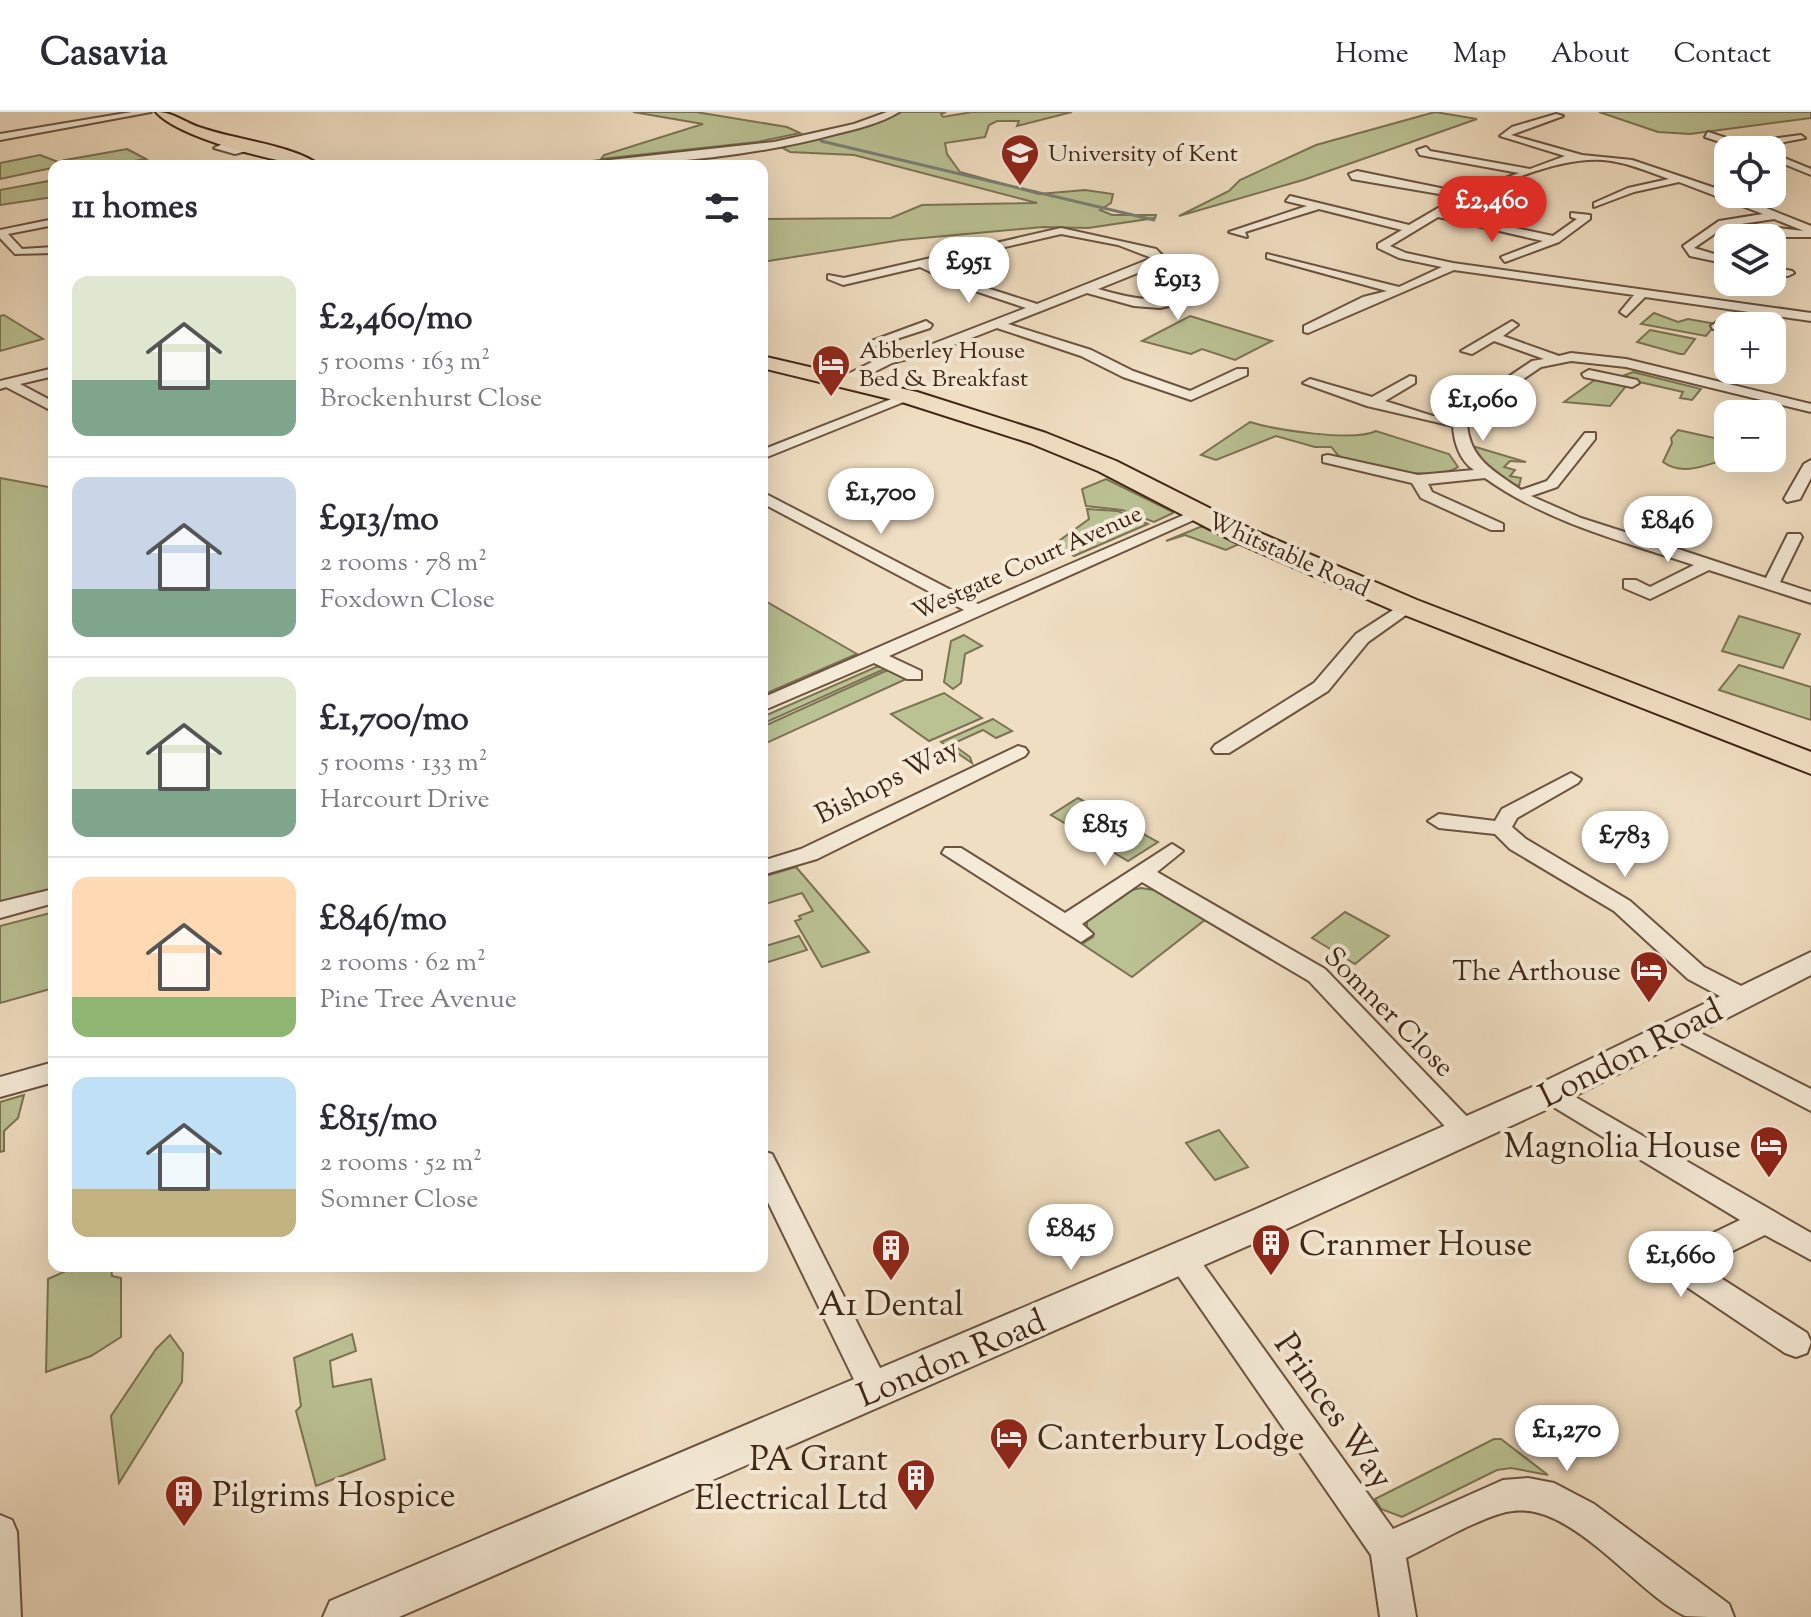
<!DOCTYPE html>
<html lang="en">
<head>
<meta charset="utf-8">
<style>
  body { margin:0; font-family:"Sorts Mill Goudy",serif; background:#f7f7f7; color:#2b2b33; height:100vh; display:flex; flex-direction:column; font-size:30px; white-space:nowrap }
  * { box-sizing:border-box; margin:0 }
  p { font-size:26px; color:#7c7c81 }
  .icon { flex:none; width:44px; height:44px; fill:none; stroke:currentColor; stroke-width:2; stroke-linecap:round; stroke-linejoin:round }
  .map { position:relative; flex:1; overflow:hidden }
  .drawer { position:absolute; left:48px; top:48px; width:720px; height:1112px; display:flex; flex-direction:column; background:#fff; border-radius:16px; box-shadow:0 8px 32px #0002 }
  .drawer>* { flex:none }
  .controls { position:absolute; left:1714px; top:24px; display:grid; gap:16px }
  .controls a { display:grid; place-items:center; width:72px; height:72px; border-radius:16px; background:#fff; box-shadow:0 8px 32px #0002; font-size:40px }
  .price { position:absolute; translate:-50% -68px; padding:0 18px; border-radius:28px; background:#fff; color:#222; font-size:26px; line-height:52px; filter:drop-shadow(0 2px 4px #0008) }
  .price::after { content:''; position:absolute; left:50%; top:48px; width:24px; height:18px; margin-left:-12px; background:inherit; clip-path:polygon(0 0,100% 0,50% 100%) }
  .price.on { background:#d93025; color:#fff }
  ul { padding:0; list-style:none }
  li { display:flex; align-items:center; gap:24px; height:200px; padding:0 24px }
  li+li { border-top:2px solid #e1e1e2 }
  li span { display:grid; place-items:center; flex:none; width:224px; height:160px; border-radius:16px; color:#555 }
  li>.icon { margin-inline-start:auto }
  span .icon { width:96px; height:96px; fill:#fffc; stroke-width:1 }
  li b { font-size:34px }
  h2 { display:flex; justify-content:space-between; align-items:center; height:96px; padding:0 24px; font-size:34px }
  header { display:flex; align-items:center; gap:48px; box-sizing:border-box; height:112px; padding:0 40px; background:#fff; border-bottom:2px solid #e1e1e2 }
  header strong { font-size:38px }
  nav { display:flex; gap:44px; margin-inline-start:auto; font-size:28px }
  .map>svg:first-child { display:block }
  .green { fill:#bac193; stroke:#7c7354; stroke-width:2 }
  .lines { fill:none; stroke-linecap:round; stroke-linejoin:round }
  .stream { stroke:#767f77; stroke-width:3 }
  .minor-casing { stroke:#6b5340; stroke-width:4 }
  .tertiary-casing { stroke:#6b5340; stroke-width:4 }
  .primary-casing { stroke:#3f2515; stroke-width:4 }
  .minor { fill:#f5ead7; fill-rule:evenodd }
  .tertiary { fill:#f5ead7; fill-rule:evenodd }
  .primary { fill:#f0dec2; fill-rule:evenodd }
  .labels { text-anchor:middle; stroke-width:8; stroke-linejoin:round; paint-order:stroke }
  .far-poi-label { font-size:24px; fill:#3f2515; stroke:#f5ead7; text-anchor:start }
  .far-street-label { font-size:24px; fill:#3f2515; stroke:#f5ead7 }
  .street-label { font-size:28px; fill:#3f2515; stroke:#f5ead7 }
  .poi-label { font-size:28px; fill:#3f2515; stroke:#f5ead7; text-anchor:end }
  .near-street-label { font-size:34px; fill:#3f2515; stroke:#f5ead7 }
  .near-poi-label { font-size:34px; fill:#3f2515; stroke:#f5ead7; text-anchor:start }
</style>
</head>
<body>
<header>
<strong>Casavia</strong>
<nav><a>Home</a><a>Map</a><a>About</a><a>Contact</a></nav>
</header>
<div class="map">
<svg width="1811" height="1505" viewBox="0 0 1811 1505">
  <rect width="100%" height="100%" fill="#f0dec2"/>
  <filter id="stains"><feTurbulence type="fractalNoise" baseFrequency=".0025" numOctaves="4"/><feColorMatrix values="0 0 0 0 .2 0 0 0 0 .09 0 0 0 0 .02 0 0 0 .5 -.17"/></filter>
  <radialGradient id="worn" r=".72"><stop offset=".6" stop-color="#630" stop-opacity="0"/><stop offset="1" stop-color="#630" stop-opacity=".3"/></radialGradient>
  <g class="green">
    <path d="M633 0H696L787 15 800 21 757 30 601 47 604 43 703 12Z"/>
    <path d="M902 0H946L941 2 943 5 972 0H1072L1017 14 1019 9H997L989 13 985 25 945 31 947 42 960 60 1039 82 1085 78 1113 82 1111 91 1100 98 1112 103H1156L1155 106 1088 116 1043 115 901 128 762 150V107L891 106 922 93 1037 91 854 43 790 40 779 34Z"/>
    <path d="M1435 0 1477 7 1303 68 1179 104 1229 79 1240 68 1316 33Z"/>
    <path d="M1599 0H1811V6L1690 22 1658 20Z"/>
    <path d="M127 37 146 47C121 51 88 62 65 48Z"/>
    <path d="M40 43 66 53 0 67V51Z"/>
    <path d="M54 68V85L0 93V78Z"/>
    <path d="M1654 201 1678 210 1688 207 1716 212 1706 224 1641 212Z"/>
    <path d="M4 203 43 227 0 239V204Z"/>
    <path d="M1190 204 1272 229 1235 248 1202 237 1191 242 1142 229Z"/>
    <path d="M1650 218 1695 227 1684 242H1680L1637 230Z"/>
    <path d="M1633 260 1701 277 1692 288 1680 286 1683 280 1635 269 1625 263Z"/>
    <path d="M1596 267 1626 274 1610 294 1564 290Z"/>
    <path d="M1250 310C1275 318 1354 330 1376 319L1449 342 1458 355C1441 369 1355 358 1339 344 1335 341 1334 337 1331 335H1315L1276 324 1216 348 1201 343Z"/>
    <path d="M1678 318 1728 329 1730 346C1708 352 1683 365 1663 350L1672 331 1671 326Z"/>
    <path d="M1469 333 1526 350 1510 349 1504 355 1515 358 1510 364 1521 366 1519 374 1501 369Z"/>
    <path d="M0 366 54 376V779L0 792Z"/>
    <path d="M1106 367 1173 400V401L1154 410 1122 398 1086 394 1082 377Z"/>
    <path d="M1087 397 1118 399 1148 412 1074 444 1056 431 1089 407Z"/>
    <path d="M1200 415H1203L1239 432 1226 438 1185 423 1166 429Z"/>
    <path d="M762 487 857 542 762 583Z"/>
    <path d="M1739 504 1800 522 1783 556 1722 539Z"/>
    <path d="M964 523 982 534 965 542 961 571 953 577 944 570 951 529Z"/>
    <path d="M1739 553 1811 575V608L1719 578Z"/>
    <path d="M876 555H889L762 612V605Z"/>
    <path d="M890 557 906 567 762 633V615Z"/>
    <path d="M944 581 982 606 929 629 891 602Z"/>
    <path d="M993 607 1012 619 996 626 983 618 952 632 970 645 972 651 941 630Z"/>
    <path d="M1078 686 1158 730 1128 749 1051 703Z"/>
    <path d="M796 755 869 840 822 855 795 809 801 807 799 804 813 799 802 781 762 793V765Z"/>
    <path d="M1141 776 1160 779 1206 807 1132 865 1082 832 1093 825 1087 817V808L1127 779Z"/>
    <path d="M54 800V876L0 891V814Z"/>
    <path d="M1345 800 1389 824 1355 852 1312 826Z"/>
    <path d="M799 824 807 838 765 851 762 835Z"/>
    <path d="M24 983 18 1006 4 1019V1039L0 1040V990Z"/>
    <path d="M1219 1018 1248 1055 1215 1068 1186 1031Z"/>
    <path d="M77 1154H111L112 1164 121 1166V1225L91 1244 46 1260 48 1167Z"/>
    <path d="M352 1222 356 1239 330 1249 333 1275 371 1267 385 1347 316 1374 296 1299 301 1294 294 1246Z"/>
    <path d="M170 1223 183 1241 182 1270 119 1371 111 1304 156 1237Z"/>
    <path d="M1494 1327H1501L1548 1363 1511 1356 1497 1358 1402 1405 1381 1397 1375 1387Z"/>
  </g>
  <g class="lines">
    <path class="stream" d="M821 29 1154 108"/>
    <g class="minor-casing">
      <g id="minor">
        <path d="M132 0H151L0 28V22Z"/>
        <path d="M887 0H899C881 11 857 17 836 22 747 46 649 54 556 54L774 30 854 12Z"/>
        <path d="M1556 2 1563 4 1511 23 1582 43 1632 48 1721 78 1811 114V125H1781L1726 114 1694 136 1728 146V152L1690 144 1683 134 1719 109 1763 102 1679 70 1634 80 1594 95V91L1628 76 1669 67C1647 59 1626 50 1603 48 1557 44 1484 77 1445 101L1553 124 1577 107 1571 105V101L1590 103V107L1559 130 1505 150 1501 145 1543 129 1438 105 1390 134 1406 141 1453 151 1811 201V209L1645 185 1626 204 1620 200 1634 183 1454 158 1308 221 1304 220V214L1363 185 1387 179 1267 146V142L1399 175 1442 155 1399 146 1378 136V132L1402 118 1319 97 1245 120 1247 125 1229 120 1307 94 1286 89 1290 84 1409 113 1457 85 1352 67 1349 62 1357 59 1465 81 1519 61 1420 43 1417 38 1426 35 1430 39 1530 57 1565 44 1500 24 1512 15ZM1774 107 1804 119 1741 112Z"/>
        <path d="M1708 20 1742 31 1801 23 1805 26 1744 38 1705 25Z"/>
        <path d="M233 27 237 30 229 35H262L235 42 214 36Z"/>
        <path d="M1772 41 1811 57V63L1772 47Z"/>
        <path d="M54 107V113L8 122 22 137 54 135V141L15 142 0 126V118Z"/>
        <path d="M1061 116 1156 137 1164 145 1160 152 1098 177C1133 187 1160 193 1195 179L1186 175 1192 172 1213 179 1193 189 1160 196 1134 194 1087 181 1008 212 1091 238 1133 259 1190 279 1237 257H1247V263L1191 288 1123 265 1081 244 997 216 938 239 892 251 852 271H842V265L882 245 930 233 1026 196 960 174 920 155 843 173 828 167V163L844 166ZM1061 122 1118 133 1152 146 1037 192 968 170 932 152Z"/>
        <path d="M1772 155 1792 159 1794 161 1788 164 1772 161Z"/>
        <path d="M926 209 932 213 930 216 875 234 869 230Z"/>
        <path d="M1512 209 1518 213 1503 224 1559 244 1571 241 1626 247 1811 292V300L1626 255 1571 249 1541 255 1478 298 1467 311C1469 347 1494 359 1521 378L1547 369 1585 321H1595V327L1557 375 1531 384 1581 406 1662 432 1680 408H1692L1694 411 1675 436 1766 466 1788 422H1800L1802 425 1780 470 1811 480V491L1709 458 1650 487 1624 476V468H1636L1650 475 1694 453C1621 429 1547 410 1485 366L1428 372 1432 380 1503 412V418H1491L1421 386 1412 371 1323 350V344L1328 343 1418 363 1474 358C1460 349 1454 331 1453 314L1367 294 1303 271 1310 267 1372 285 1410 264 1415 265V271L1385 289 1433 304 1456 306 1468 292 1532 249 1544 247 1494 229 1472 242 1461 239Z"/>
        <path d="M1717 210 1733 214H1728V220L1713 217 1711 214Z"/>
        <path d="M54 256V264L20 272 54 290V300L6 275 0 277V269Z"/>
        <path d="M1589 258 1637 268 1639 271 1632 275 1584 265 1582 262Z"/>
        <path d="M904 282 916 285 762 347V338Z"/>
        <path d="M1811 348V366L1800 387 1787 390 1784 387 1804 352Z"/>
        <path d="M762 380 978 492 1193 399 1207 402 889 544 921 559V567H907L874 551 762 599V586L964 498 762 391Z"/>
        <path d="M1407 489 1416 494 1413 498 1368 530 1328 579 1229 641H1215L1212 637 1215 633 1314 571 1356 522Z"/>
        <path d="M1018 634 1025 636 1028 640 1025 644 817 747 762 763V749L801 737Z"/>
        <path d="M1571 661 1581 667 1578 671 1517 706 1512 715 1526 727 1630 789 1704 855 1749 878 1752 884 1749 890H1731L1688 867 1614 799 1510 737 1495 722 1439 716 1428 709 1439 702 1495 709 1502 697Z"/>
        <path d="M1172 732 1183 739 1157 760 1325 857 1474 1012 1478 1019 1474 1026 1465 1030 1456 1026 1309 869 1142 770 1082 812 1093 822 1081 830 942 741 945 736H961L1065 801Z"/>
        <path d="M54 777V791L0 806V790Z"/>
        <path d="M1677 909 1811 977V999L1668 924 1665 918 1668 912Z"/>
        <path d="M54 950V970L0 985V965Z"/>
        <path d="M1551 971 1811 1121V1148L1765 1123 1702 1154 1807 1221 1811 1230 1807 1241 1796 1245 1785 1241 1675 1167 1670 1158 1682 1136 1740 1108 1542 988 1538 981 1542 974Z"/>
        <path d="M762 1039 772 1042 886 1268 891 1278 886 1288 875 1292 864 1288 762 1078Z"/>
        <path d="M1182 1134 1192 1137 1393 1417 1503 1368 1528 1366 1554 1371 1594 1392 1729 1492 1734 1505C1720 1505 1697 1505 1685 1504 1633 1479 1569 1385 1506 1400 1475 1408 1435 1432 1406 1446L1416 1505H1380L1371 1443 1172 1155 1167 1146 1172 1137Z"/>
        <path d="M0 1403 12 1408 17 1420 21 1505H0Z"/>
      </g>
    </g>
    <g class="tertiary-casing">
      <path id="tertiary" d="M1811 840V863L1563 990 1282 1119 399 1505H323L330 1489 1256 1097 1539 972Z"/>
    </g>
    <g class="primary-casing">
      <g id="primary">
        <path d="M156 0C174 0 185 11 202 16 232 27 298 34 320 54 286 54 178 26 156 0Z"/>
        <path d="M762 244 917 280 1046 321 1116 349 1251 417 1417 488 1811 640V662L1397 500 1233 429 1098 359 1030 331 902 290 762 256Z"/>
      </g>
    </g>
    <use href="#minor" class="minor"/>
    <use href="#tertiary" class="tertiary"/>
    <use href="#primary" class="primary"/>
  </g>
  <defs>
    <g id="university-pin" transform="scale(2)"><path d="M0 17L-7.5 6A9.5 9.5 0 1 1 7.5 6Z" fill="#8f2418" stroke="#f5ead7"/><path d="M0-5L7-2L0 1L-7-2ZM-4 1L0 2.5L4 1V4Q0 6-4 4Z" fill="#fff"/></g>
    <g id="hotel-pin" transform="scale(2)"><path d="M0 17L-7.5 6A9.5 9.5 0 1 1 7.5 6Z" fill="#8f2418" stroke="#f5ead7"/><path d="M-6-4.5h1.5V1H6V5H4.5V3h-9V5H-6ZM-4 0a1.8 1.8 0 1 1 3.6 0ZM.5 0V-2.5h3Q6-2.5 6 0Z" fill="#fff"/></g>
    <g id="building-pin" transform="scale(2)"><path d="M0 17L-7.5 6A9.5 9.5 0 1 1 7.5 6Z" fill="#8f2418" stroke="#f5ead7"/><path d="M-4-6H4V6H1V3H-1V6H-4ZM-2.5-4.3h1.7v1.8h-1.7ZM.8-4.3h1.7v1.8H.8ZM-2.5-1h1.7V.8h-1.7ZM.8-1h1.7V.8H.8Z" fill="#fff"/></g>
  </defs>
  <g fill-rule="evenodd">
    <use href="#university-pin" x="1020" y="41"/>
    <use href="#hotel-pin" x="831" y="252"/>
    <use href="#hotel-pin" x="1649" y="858"/>
    <use href="#hotel-pin" x="1769" y="1033"/>
    <use href="#building-pin" x="1271" y="1131"/>
    <use href="#building-pin" x="891" y="1136"/>
    <use href="#hotel-pin" x="1009" y="1325"/>
    <use href="#building-pin" x="916" y="1366"/>
    <use href="#building-pin" x="184" y="1382"/>
  </g>
  <g class="labels">
    <g class="far-poi-label">
      <text x="1048" y="49">University of Kent</text>
      <text x="859" y="246">Abberley House<tspan x="859" dy="28">Bed &amp; Breakfast</tspan></text>
    </g>
    <g class="far-street-label">
      <text transform="translate(1289 442) rotate(24)" y="8">Whitstable Road</text>
      <text transform="translate(1027 450) rotate(-24)" y="8">Westgate Court Avenue</text>
    </g>
    <g class="street-label">
      <text transform="translate(886 668) rotate(-27)" y="10">Bishops Way</text>
      <text transform="translate(1390 899) rotate(45)" y="10">Somner Close</text>
    </g>
    <g class="poi-label">
      <text x="1621" y="868">The Arthouse</text>
    </g>
    <g class="near-street-label">
      <text transform="translate(1630 940) rotate(-27)" y="12">London Road</text>
      <text transform="translate(951 1245) rotate(-23)" y="12">London Road</text>
      <text transform="translate(1335 1298) rotate(55)" y="12">Princes Way</text>
    </g>
    <g class="near-poi-label">
      <text x="1741" y="1045" text-anchor="end">Magnolia House</text>
      <text x="1299" y="1143">Cranmer House</text>
      <text x="891" y="1203" text-anchor="middle">A1 Dental</text>
      <text x="1037" y="1337">Canterbury Lodge</text>
      <text x="888" y="1358" text-anchor="end">PA Grant<tspan x="888" dy="39">Electrical Ltd</tspan></text>
      <text x="212" y="1394">Pilgrims Hospice</text>
    </g>
  </g>
  <rect width="100%" height="100%" filter="url(#stains)"/>
  <rect width="100%" height="100%" fill="url(#worn)"/>
</svg>
<div class="controls">
<a><svg class="icon" aria-label="locate" viewBox="0 0 24 24"><circle cx="12" cy="12" r="6"/><path d="M12 2v4M12 18v4M2 12h4M18 12h4"/></svg></a>
<a><svg class="icon" aria-label="layers" viewBox="0 0 24 24"><path d="M12 4l9 5-9 5-9-5zM3 14l9 5 9-5"/></svg></a>
<a>+</a>
<a>−</a>
</div>
<b class="price on" style="left:1492px;top:132px">£2,460</b>
<b class="price" style="left:969px;top:193px">£951</b>
<b class="price" style="left:1178px;top:210px">£913</b>
<b class="price" style="left:1483px;top:331px">£1,060</b>
<b class="price" style="left:881px;top:424px">£1,700</b>
<b class="price" style="left:1668px;top:452px">£846</b>
<b class="price" style="left:1105px;top:756px">£815</b>
<b class="price" style="left:1625px;top:767px">£783</b>
<b class="price" style="left:1071px;top:1160px">£845</b>
<b class="price" style="left:1681px;top:1187px">£1,660</b>
<b class="price" style="left:1567px;top:1361px">£1,270</b>
<section class="drawer">
<h2>11 homes<svg class="icon" aria-label="filters" viewBox="0 0 24 24"><path d="M4 7h16M4 17h16"/><circle cx="9" cy="7" r="2"/><circle cx="15" cy="17" r="2"/></svg></h2>
<ul>
<li><span style="background:linear-gradient(#dfe7d0 65%,#7fa58c 0)"><svg class="icon" aria-label="home" viewBox="0 0 24 24"><path d="M3 11l9-7 9 7M6 9v11h12V9"/></svg></span><div><b>£2,460/mo</b><p>5 rooms · 163 m²</p><p>Brockenhurst Close</p></div></li>
<li><span style="background:linear-gradient(#c9d6e8 70%,#7fa58c 0)"><svg class="icon" aria-label="home" viewBox="0 0 24 24"><path d="M3 11l9-7 9 7M6 9v11h12V9"/></svg></span><div><b>£913/mo</b><p>2 rooms · 78 m²</p><p>Foxdown Close</p></div></li>
<li><span style="background:linear-gradient(#dfe7d0 70%,#7fa58c 0)"><svg class="icon" aria-label="home" viewBox="0 0 24 24"><path d="M3 11l9-7 9 7M6 9v11h12V9"/></svg></span><div><b>£1,700/mo</b><p>5 rooms · 133 m²</p><p>Harcourt Drive</p></div></li>
<li><span style="background:linear-gradient(#ffd9b3 75%,#8fb573 0)"><svg class="icon" aria-label="home" viewBox="0 0 24 24"><path d="M3 11l9-7 9 7M6 9v11h12V9"/></svg></span><div><b>£846/mo</b><p>2 rooms · 62 m²</p><p>Pine Tree Avenue</p></div></li>
<li><span style="background:linear-gradient(#bfe0f5 70%,#c2b280 0)"><svg class="icon" aria-label="home" viewBox="0 0 24 24"><path d="M3 11l9-7 9 7M6 9v11h12V9"/></svg></span><div><b>£815/mo</b><p>2 rooms · 52 m²</p><p>Somner Close</p></div></li>
</ul>
</section>
</div>
</body>
</html>
